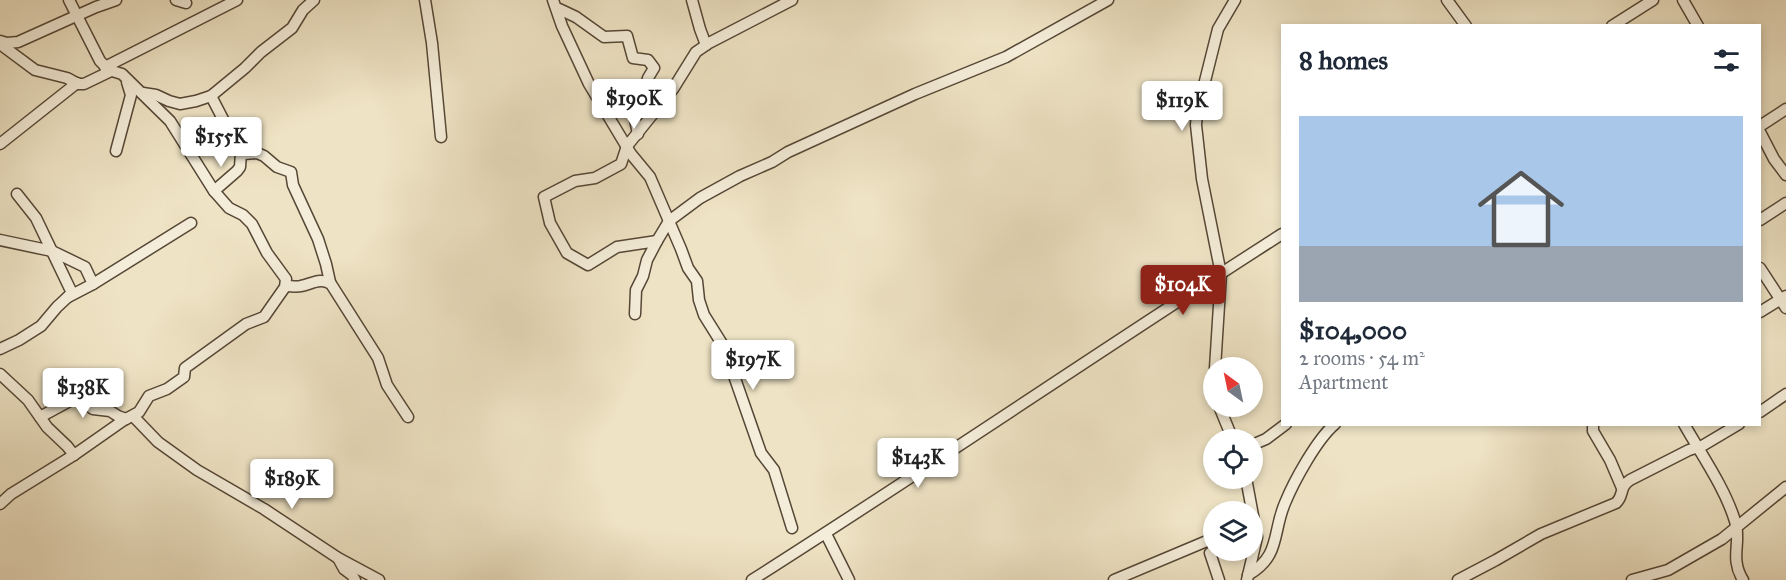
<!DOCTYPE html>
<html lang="en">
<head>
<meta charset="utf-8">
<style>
  body { margin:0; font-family:"IM FELL Great Primer",serif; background:#f2f2f3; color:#1f2937; height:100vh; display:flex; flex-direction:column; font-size:22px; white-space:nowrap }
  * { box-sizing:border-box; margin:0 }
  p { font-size:20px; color:#747a83 }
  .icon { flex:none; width:33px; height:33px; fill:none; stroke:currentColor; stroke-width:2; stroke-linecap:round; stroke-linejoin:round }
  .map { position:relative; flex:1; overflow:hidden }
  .details { position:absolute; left:1281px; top:24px; width:480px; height:402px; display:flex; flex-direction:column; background:#fff; border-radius:0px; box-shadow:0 3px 9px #0003 }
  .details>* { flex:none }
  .needle { width:39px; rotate:327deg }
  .controls { position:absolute; left:1203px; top:357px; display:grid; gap:12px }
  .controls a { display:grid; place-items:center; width:60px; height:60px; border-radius:50%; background:#fff; box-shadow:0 3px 9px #0003; font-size:30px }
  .price { position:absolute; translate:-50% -51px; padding:0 14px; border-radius:6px; background:#fff; color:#222; font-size:20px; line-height:39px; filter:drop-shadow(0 2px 3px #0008) }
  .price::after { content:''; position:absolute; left:50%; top:36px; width:18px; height:14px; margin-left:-9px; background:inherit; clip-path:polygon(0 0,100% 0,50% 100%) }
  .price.current { background:#8f2418; color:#fff }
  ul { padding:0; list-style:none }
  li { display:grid; align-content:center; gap:12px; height:318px; padding:0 18px }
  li+li { border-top:2px solid #e0e1e3 }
  li span { display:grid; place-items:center; height:186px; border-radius:0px; color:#555 }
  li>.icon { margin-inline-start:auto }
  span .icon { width:108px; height:108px; fill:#fffc; stroke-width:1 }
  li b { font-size:26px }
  h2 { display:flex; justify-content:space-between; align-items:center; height:72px; padding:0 18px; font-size:26px }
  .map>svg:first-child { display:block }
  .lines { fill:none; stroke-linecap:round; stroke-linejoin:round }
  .minor-casing { stroke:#564736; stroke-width:13 }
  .minor { stroke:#f4edd9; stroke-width:10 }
</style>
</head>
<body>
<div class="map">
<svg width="1786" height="580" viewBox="0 0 1786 580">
  <rect width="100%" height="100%" fill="#eee3c4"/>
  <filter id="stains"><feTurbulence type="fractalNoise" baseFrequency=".00333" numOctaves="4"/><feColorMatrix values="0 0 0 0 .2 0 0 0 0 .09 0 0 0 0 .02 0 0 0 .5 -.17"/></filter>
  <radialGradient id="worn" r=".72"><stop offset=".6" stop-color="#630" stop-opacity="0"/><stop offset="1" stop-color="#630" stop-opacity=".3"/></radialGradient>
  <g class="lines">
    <g class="minor-casing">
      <g id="minor">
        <path d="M176 0 186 3"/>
        <path d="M425 0 432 43 441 137"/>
        <path d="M553 0 562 26 589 84 631 154 650 177 681 249 688 268 697 281 699 300 704 315 724 347 761 453 774 470 792 528"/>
        <path d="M692 0 700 29 706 45"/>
        <path d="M1447 0 1466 26"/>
        <path d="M1683 0 1698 26"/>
        <path d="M559 9 576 17 604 37 627 36 633 58 648 60 654 68 648 78 643 100 633 110 638 134"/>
        <path d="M1612 26 1653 0"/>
        <path d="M0 41 7 43 18 42 96 7 116 0"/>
        <path d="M0 44 35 70 67 78 78 84H84L111 71"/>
        <path d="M105 67 237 0"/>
        <path d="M143 93 156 95 169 101 180 104 196 101 211 96 245 68 261 52 292 28 303 10 314 0"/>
        <path d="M211 96 239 150 244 154 257 153 264 156 277 167 291 172 293 185 318 239 326 264 330 282"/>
        <path d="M1760 126 1786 109"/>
        <path d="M1760 132 1774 159 1786 175"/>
        <path d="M0 144 77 83"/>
        <path d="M116 151 131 95 127 82"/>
        <path d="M214 191 237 171 240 167 241 153"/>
        <path d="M1760 220 1786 203"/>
        <path d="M0 240 52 251 85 267 93 284 68 297"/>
        <path d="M657 241 669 221 700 198 740 176 772 162 788 152 915 94 1006 57 1108 0"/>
        <path d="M1760 268 1786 308"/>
        <path d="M93 284 191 223"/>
        <path d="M286 286C291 286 297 287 301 286 312 284 320 277 331 284L378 358 387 385 408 417"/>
        <path d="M1760 312 1786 296"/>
        <path d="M635 314 636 290 643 276 647 260 657 241 617 247 588 265 567 253 550 223 544 197 575 181 595 178 621 164 627 146 673 89 696 52 709 43 792 0"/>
        <path d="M0 349 19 340 41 326 57 307 72 293 36 218 17 194"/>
        <path d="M1215 368 1221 274 1202 179 1196 125 1197 113 1218 29 1235 0"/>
        <path d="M0 374 28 400 47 427 67 446 74 455"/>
        <path d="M1219 406 1233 440"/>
        <path d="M1760 412 1786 394"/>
        <path d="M133 416 158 442 197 470 264 509 338 558 379 580"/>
        <path d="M40 417 77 397 93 409 110 411 118 416 126 419"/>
        <path d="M1593 424V431L1610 460 1622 488"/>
        <path d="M1684 424C1701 454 1725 488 1735 521 1742 543 1729 557 1743 580"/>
        <path d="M1252 445 1266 439 1286 424"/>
        <path d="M1246 478 1257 537 1247 580"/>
        <path d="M0 504 11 494 74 455 124 420 139 412 149 396 167 389 184 377 185 368 246 324 264 317 285 287 286 279 267 253 252 224 243 215 229 208 214 191 170 121 122 74 109 70 100 61 69 0"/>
        <path d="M827 536 849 580"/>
        <path d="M1210 553 1219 580"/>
        <path d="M338 558 344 569 352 575 355 580"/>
        <path d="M1248 575C1281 556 1272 533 1285 503 1294 481 1317 439 1335 424"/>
        <path d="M752 580C930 467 1104 348 1282 234"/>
        <path d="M1114 580 1214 538"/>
        <path d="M1458 580 1496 560 1541 534 1616 503C1624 496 1619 487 1630 480L1689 450 1702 446 1739 424"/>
        <path d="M1632 580 1668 570 1722 539 1786 487"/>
      </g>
    </g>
    <use href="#minor" class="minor"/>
  </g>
  <rect width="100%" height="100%" filter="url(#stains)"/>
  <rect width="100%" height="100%" fill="url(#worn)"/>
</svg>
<div class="controls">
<a><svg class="needle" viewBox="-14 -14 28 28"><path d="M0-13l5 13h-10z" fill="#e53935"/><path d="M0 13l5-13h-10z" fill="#747a83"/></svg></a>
<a><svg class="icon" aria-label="locate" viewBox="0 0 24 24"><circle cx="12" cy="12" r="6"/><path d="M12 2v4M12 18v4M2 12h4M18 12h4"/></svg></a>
<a><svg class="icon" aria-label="layers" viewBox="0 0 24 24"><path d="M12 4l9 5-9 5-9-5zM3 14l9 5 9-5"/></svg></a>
</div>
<b class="price" style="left:634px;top:130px">$190K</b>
<b class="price" style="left:1182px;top:132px">$119K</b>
<b class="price" style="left:221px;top:168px">$155K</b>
<b class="price current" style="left:1183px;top:316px">$104K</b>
<b class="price" style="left:753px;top:391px">$197K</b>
<b class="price" style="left:83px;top:419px">$138K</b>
<b class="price" style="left:918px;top:489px">$143K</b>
<b class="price" style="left:292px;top:510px">$189K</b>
<section class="details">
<h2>8 homes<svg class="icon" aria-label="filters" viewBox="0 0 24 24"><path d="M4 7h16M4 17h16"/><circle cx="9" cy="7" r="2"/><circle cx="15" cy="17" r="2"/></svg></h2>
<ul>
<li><span style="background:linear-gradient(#a9c7e8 70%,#9aa5b1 0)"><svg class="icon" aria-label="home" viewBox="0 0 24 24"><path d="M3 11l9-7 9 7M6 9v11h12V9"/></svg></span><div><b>$104,000</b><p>2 rooms · 54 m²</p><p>Apartment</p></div></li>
</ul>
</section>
</div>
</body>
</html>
